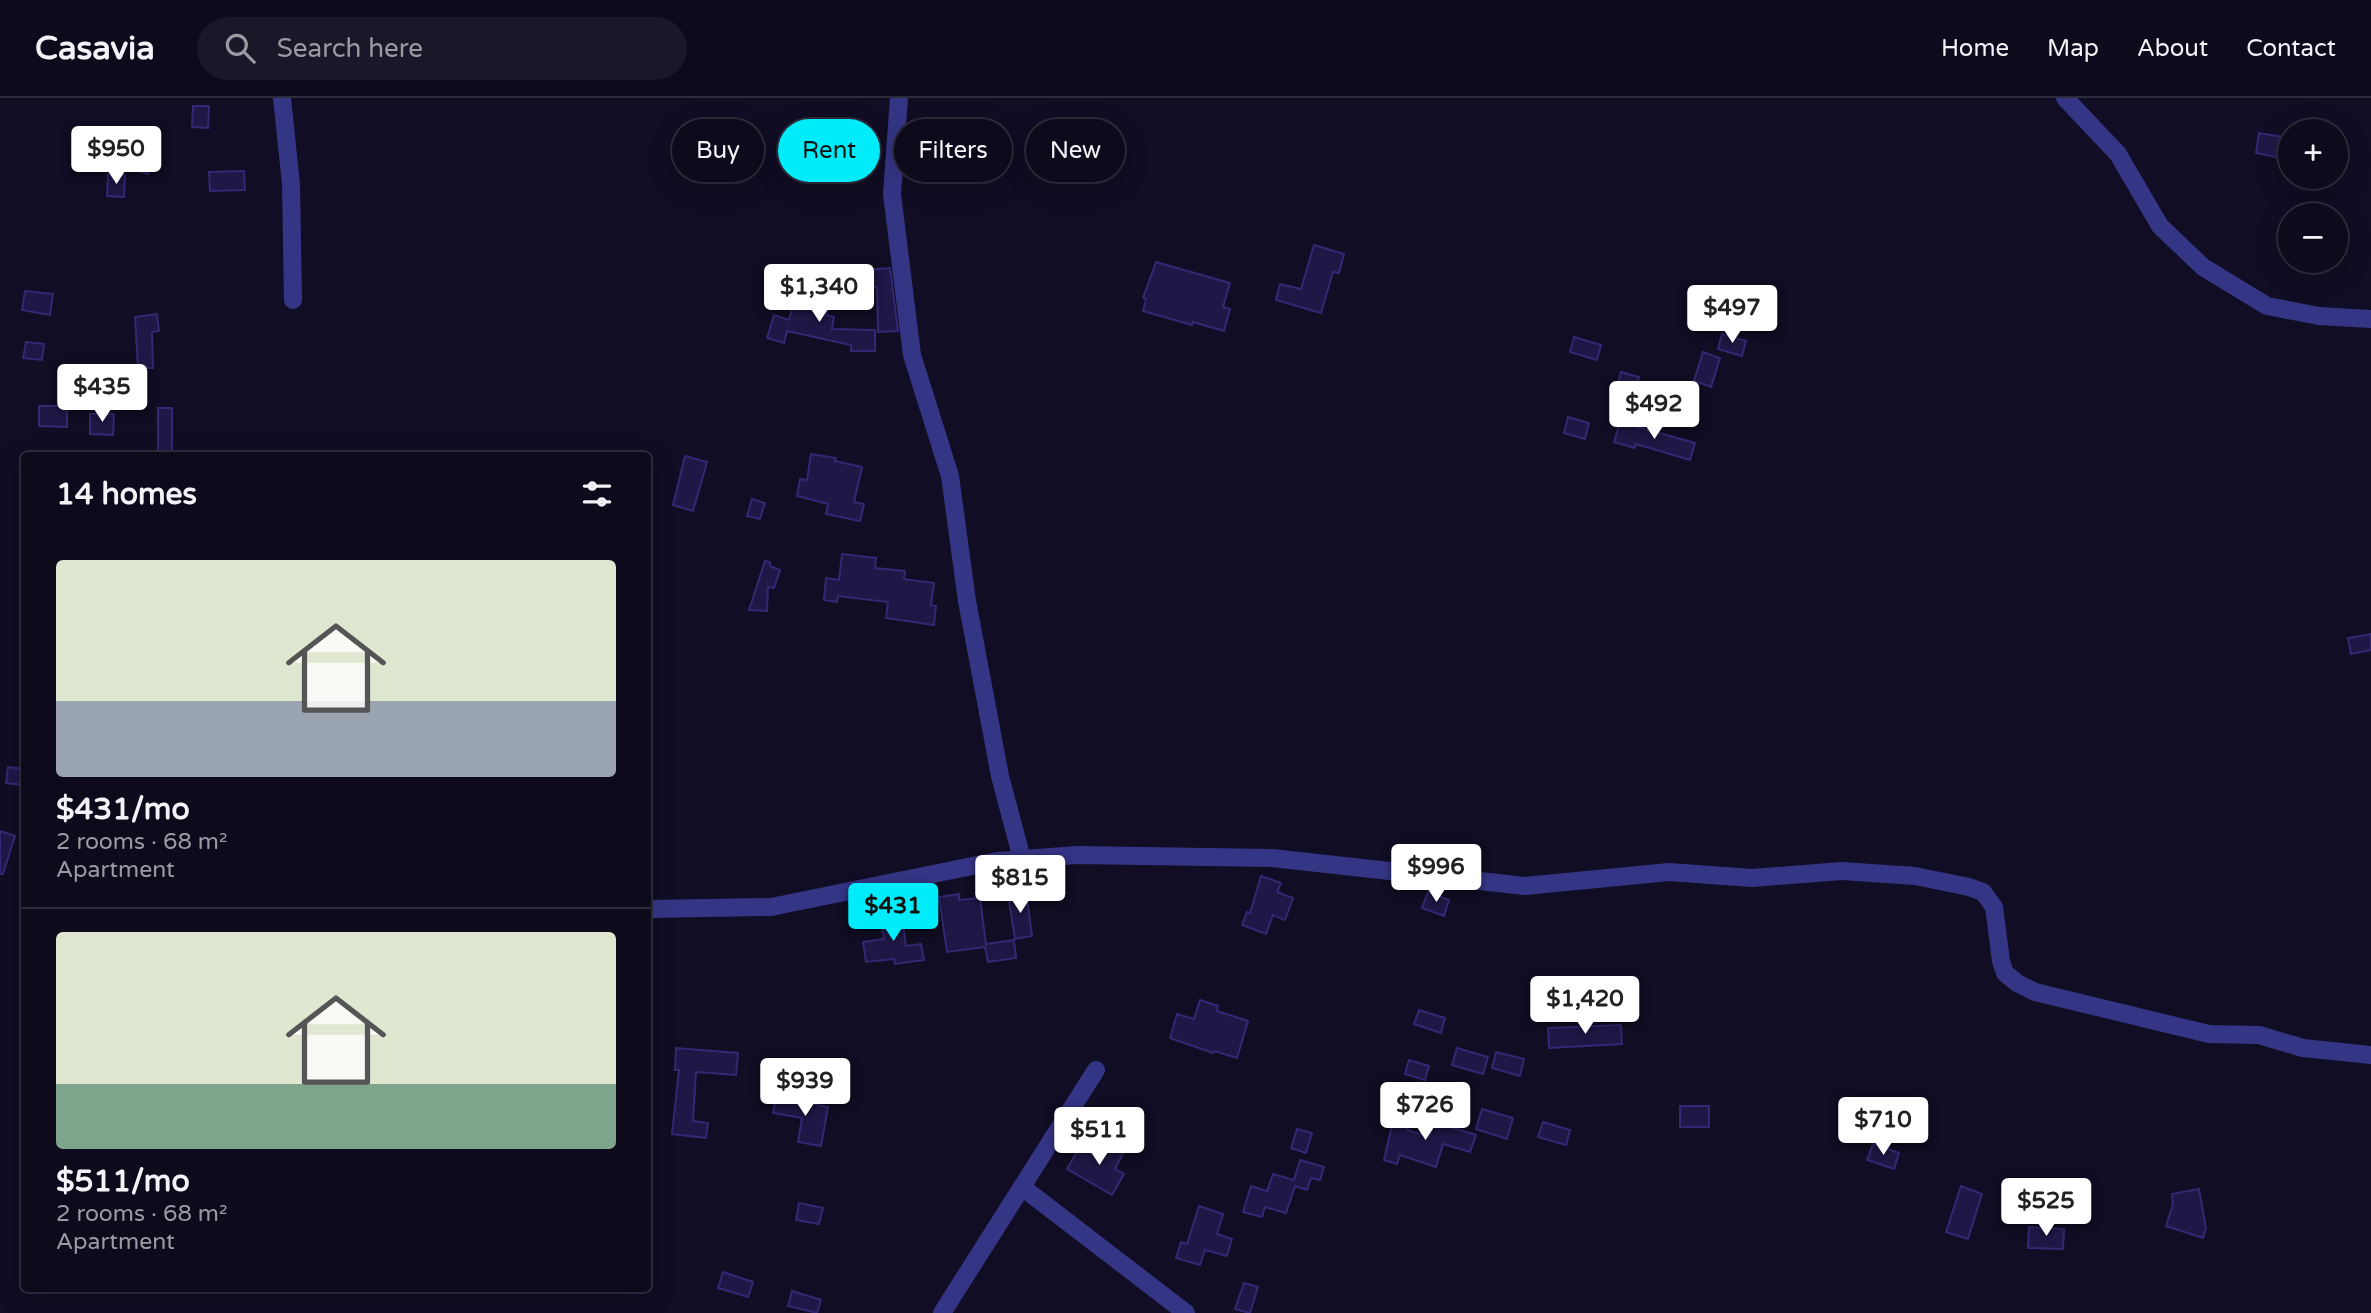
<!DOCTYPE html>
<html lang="en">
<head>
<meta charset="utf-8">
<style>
  body { margin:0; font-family:"Varela Round",sans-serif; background:#1a1828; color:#f1f3f6; height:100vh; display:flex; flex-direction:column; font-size:26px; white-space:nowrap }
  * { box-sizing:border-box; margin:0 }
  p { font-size:23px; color:#9a9aa3 }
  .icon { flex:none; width:38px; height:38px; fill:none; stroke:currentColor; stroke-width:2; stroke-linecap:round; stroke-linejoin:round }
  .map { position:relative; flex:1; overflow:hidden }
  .details { position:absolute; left:21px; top:354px; width:630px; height:840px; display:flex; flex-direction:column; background:#0c0a1b; border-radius:7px; box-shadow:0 7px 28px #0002,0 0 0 2px #2c2b3a }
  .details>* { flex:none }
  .top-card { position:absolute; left:672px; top:21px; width:665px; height:63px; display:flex; gap:14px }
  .tools { position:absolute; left:2278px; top:21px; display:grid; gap:14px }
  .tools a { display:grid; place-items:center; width:70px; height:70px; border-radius:50%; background:#0c0a1b; box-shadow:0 7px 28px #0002,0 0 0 2px #2c2b3a; font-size:35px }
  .price { position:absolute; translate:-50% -60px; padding:0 16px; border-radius:7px; background:#fff; color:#222; font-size:23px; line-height:46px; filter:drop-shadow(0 2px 4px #0008) }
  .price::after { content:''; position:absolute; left:50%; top:42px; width:21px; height:16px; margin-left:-10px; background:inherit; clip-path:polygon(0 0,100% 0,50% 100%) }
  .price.active { background:#00ecfb; color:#111 }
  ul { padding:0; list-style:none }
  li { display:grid; align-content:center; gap:14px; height:371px; padding:0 35px }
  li+li { border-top:2px solid #2c2b3a }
  li span { display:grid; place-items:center; height:217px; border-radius:7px; color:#555 }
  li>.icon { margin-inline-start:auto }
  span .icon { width:126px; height:126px; fill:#fffc; stroke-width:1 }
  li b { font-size:30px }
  h2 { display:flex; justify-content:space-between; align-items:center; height:84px; padding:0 35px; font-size:30px }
  .chip { padding:0 24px; border-radius:32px; background:#0c0a1b; box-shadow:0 7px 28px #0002,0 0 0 2px #2c2b3a; font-size:24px; line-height:63px }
  .chip.active { background:#00ecfb; color:#111 }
  header { display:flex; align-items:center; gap:42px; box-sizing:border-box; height:98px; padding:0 35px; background:#0c0a1b; border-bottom:2px solid #2c2b3a }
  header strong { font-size:33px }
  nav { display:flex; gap:38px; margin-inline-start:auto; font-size:24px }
  .search { width:490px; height:63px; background:#1a1828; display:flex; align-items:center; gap:18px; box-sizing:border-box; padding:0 24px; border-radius:38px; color:#9a9aa3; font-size:26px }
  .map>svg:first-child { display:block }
  .building { fill:#1f1846; stroke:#342874; stroke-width:2 }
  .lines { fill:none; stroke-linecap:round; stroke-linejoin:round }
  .street { stroke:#353586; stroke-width:18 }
</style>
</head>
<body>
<header>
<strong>Casavia</strong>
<div class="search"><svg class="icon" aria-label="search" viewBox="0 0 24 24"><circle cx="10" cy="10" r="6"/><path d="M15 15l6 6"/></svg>Search here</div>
<nav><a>Home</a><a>Map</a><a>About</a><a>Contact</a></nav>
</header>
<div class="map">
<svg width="2371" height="1215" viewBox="0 0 2371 1215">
  <rect width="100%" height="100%" fill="#100d24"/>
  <g class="building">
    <path d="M193 8H209L208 30 192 29Z"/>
    <path d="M2259 35 2290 40 2286 61 2256 55Z"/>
    <path d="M133 57 152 63 148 76 129 70Z"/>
    <path d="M244 73 245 92 210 93 209 74Z"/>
    <path d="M108 76 125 77 124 99 107 98Z"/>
    <path d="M1314 147 1344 156 1339 175 1333 174 1321 215 1276 202 1280 186 1301 191Z"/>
    <path d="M1156 164 1230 185 1223 209 1230 211 1224 233 1193 224 1192 227 1143 213 1146 201 1143 200Z"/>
    <path d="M890 170 898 233 878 234 877 189 854 191 853 173Z"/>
    <path d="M798 190 832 200 826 217 834 219 832 231 875 232V253H851V247L787 233 784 245 767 240 774 217 789 222Z"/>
    <path d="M25 193 53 196 50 217 22 212Z"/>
    <path d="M157 216 159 233 152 234 153 270H138L135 219Z"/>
    <path d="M1722 236 1746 243 1742 258 1718 251Z"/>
    <path d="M1574 239 1601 247 1597 262 1570 254Z"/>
    <path d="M26 244 44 246 42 262 23 260Z"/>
    <path d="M1703 254 1720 260 1711 289 1694 283Z"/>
    <path d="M1621 274 1639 279 1634 297 1639 299 1635 313 1613 306Z"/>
    <path d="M39 308H67V329L39 328Z"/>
    <rect x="158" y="310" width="14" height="47"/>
    <path d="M90 316H114L113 337 90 336Z"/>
    <path d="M1568 319 1589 325 1585 341 1564 335Z"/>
    <path d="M1620 324 1695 345 1690 362 1636 346 1635 350 1614 344Z"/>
    <path d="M811 356 836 360 835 363 862 369 854 404 864 406 860 423 826 416 828 406 797 398 800 381 807 382Z"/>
    <path d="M685 358 707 364 693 413 673 407Z"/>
    <path d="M752 401 765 405 760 421 747 418Z"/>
    <path d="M842 456 876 460 875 470 905 473 904 481 934 485 931 507 936 508 934 527 886 520 888 504 838 498 837 504 824 502 826 480 839 482Z"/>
    <path d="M765 463 770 464V468L780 472 774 490 768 489 767 513 749 512Z"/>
    <path d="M2371 536V552L2351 556 2348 540Z"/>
    <path d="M8 669 24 671V687L6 685Z"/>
    <path d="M0 733 15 738 3 776H0Z"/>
    <path d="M1261 778 1281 785 1277 794 1293 800 1285 822 1273 817 1266 836 1242 827 1247 814 1250 815Z"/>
    <path d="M934 790 936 808 912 812 910 794Z"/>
    <path d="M1026 793 1032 838 1015 841 1008 796Z"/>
    <path d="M1428 794 1449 802 1444 818 1422 810Z"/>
    <path d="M959 796V802L980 800 986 846 1014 842 1016 860 988 864 985 849 947 854 939 799Z"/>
    <path d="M901 813 906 848 921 846 924 862 895 866 894 861 866 864 863 844 884 841 881 816Z"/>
    <path d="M1200 902 1218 908 1217 913 1248 923 1237 960 1214 953 1213 955 1170 940 1177 916 1194 921Z"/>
    <path d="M1419 912 1445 920 1441 935 1414 926Z"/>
    <path d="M1621 927 1622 946 1549 950 1548 930Z"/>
    <path d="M676 950 738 955 736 977 696 974 693 1023 708 1025 706 1040 672 1036 679 972H675Z"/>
    <path d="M1457 950 1488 959 1483 976 1452 967Z"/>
    <path d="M1496 954 1524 961 1520 978 1492 970Z"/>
    <path d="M1409 962 1429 968 1425 982 1405 976Z"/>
    <path d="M776 998 828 1009 821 1048 798 1044 802 1020 773 1015Z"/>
    <rect x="1680" y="1008" width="29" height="21"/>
    <path d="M1482 1011 1513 1020 1507 1041 1476 1031Z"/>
    <path d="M1399 1017 1410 1021 1407 1032 1429 1039 1434 1024 1476 1037 1470 1054 1443 1046 1436 1069 1400 1057 1397 1066 1384 1062 1392 1027 1395 1028Z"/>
    <path d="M1543 1024 1570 1032 1566 1047 1538 1039Z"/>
    <path d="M1297 1031 1312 1035 1306 1055 1291 1050Z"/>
    <path d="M1104 1042 1124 1053 1115 1071 1124 1076 1112 1097 1067 1071 1080 1049 1096 1058Z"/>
    <path d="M1873 1046 1899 1055 1894 1071 1867 1062Z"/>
    <path d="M1300 1062 1324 1069 1320 1082 1311 1080 1307 1092 1295 1088 1286 1115 1265 1109 1262 1119 1243 1114 1251 1088 1267 1093 1273 1076 1294 1082Z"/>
    <path d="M1961 1088 1982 1096 1968 1141 1946 1134Z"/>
    <path d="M2199 1091 2206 1130 2203 1140 2166 1128 2173 1106 2172 1096Z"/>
    <path d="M799 1105 823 1110 819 1126 796 1122Z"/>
    <path d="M1199 1108 1223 1116 1217 1136 1232 1141 1227 1158 1205 1152 1200 1167 1176 1160 1181 1144 1187 1146Z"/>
    <path d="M2029 1129 2064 1131 2063 1151 2028 1150Z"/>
    <path d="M723 1174 753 1184 748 1199 718 1190Z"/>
    <path d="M1244 1185 1258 1189 1250 1215 1235 1211Z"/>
    <path d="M792 1193 821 1202 817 1215 788 1208Z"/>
  </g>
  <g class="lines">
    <g class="street">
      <path d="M282 0 291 86 293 202"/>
      <path d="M899 0 892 96 912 257 950 378 967 503 1000 678 1022 761"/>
      <path d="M2065 0 2118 56 2160 128 2203 169 2267 208 2319 218 2371 221"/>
      <path d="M648 811 771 809 997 763 1077 757 1272 760 1525 788 1669 774 1752 780 1842 773 1915 778 1969 789 1983 794 1994 809 2001 863 2005 875 2017 885 2035 894 2209 936 2259 937 2303 950 2371 957"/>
      <path d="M1022 1089 1186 1215"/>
      <path d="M942 1215 1096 972"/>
    </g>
  </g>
</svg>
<div class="tools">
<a>+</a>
<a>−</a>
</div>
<b class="price" style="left:116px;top:88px">$950</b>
<b class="price" style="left:819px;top:226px">$1,340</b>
<b class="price" style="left:1732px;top:247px">$497</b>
<b class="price" style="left:102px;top:326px">$435</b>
<b class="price" style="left:1654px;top:343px">$492</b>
<b class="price" style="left:1436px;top:806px">$996</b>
<b class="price" style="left:1020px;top:817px">$815</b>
<b class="price active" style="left:893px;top:845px">$431</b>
<b class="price" style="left:1585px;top:938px">$1,420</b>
<b class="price" style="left:805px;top:1020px">$939</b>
<b class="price" style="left:1425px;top:1044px">$726</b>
<b class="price" style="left:1883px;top:1059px">$710</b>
<b class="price" style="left:1099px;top:1069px">$511</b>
<b class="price" style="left:2046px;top:1140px">$525</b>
<div class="top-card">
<a class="chip">Buy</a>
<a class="chip active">Rent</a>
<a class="chip">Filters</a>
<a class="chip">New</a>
</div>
<section class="details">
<h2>14 homes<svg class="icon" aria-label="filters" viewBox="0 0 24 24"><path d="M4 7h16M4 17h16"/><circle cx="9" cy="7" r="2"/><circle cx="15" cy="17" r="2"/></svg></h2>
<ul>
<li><span style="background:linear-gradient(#dfe7d0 65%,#9aa5b1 0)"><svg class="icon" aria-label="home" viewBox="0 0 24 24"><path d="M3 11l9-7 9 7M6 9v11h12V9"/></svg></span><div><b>$431/mo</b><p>2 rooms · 68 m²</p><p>Apartment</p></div></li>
<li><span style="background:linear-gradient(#dfe7d0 70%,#7fa58c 0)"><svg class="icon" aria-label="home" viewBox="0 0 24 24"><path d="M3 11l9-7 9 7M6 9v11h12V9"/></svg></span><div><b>$511/mo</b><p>2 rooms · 68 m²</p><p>Apartment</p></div></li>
</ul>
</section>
</div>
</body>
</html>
